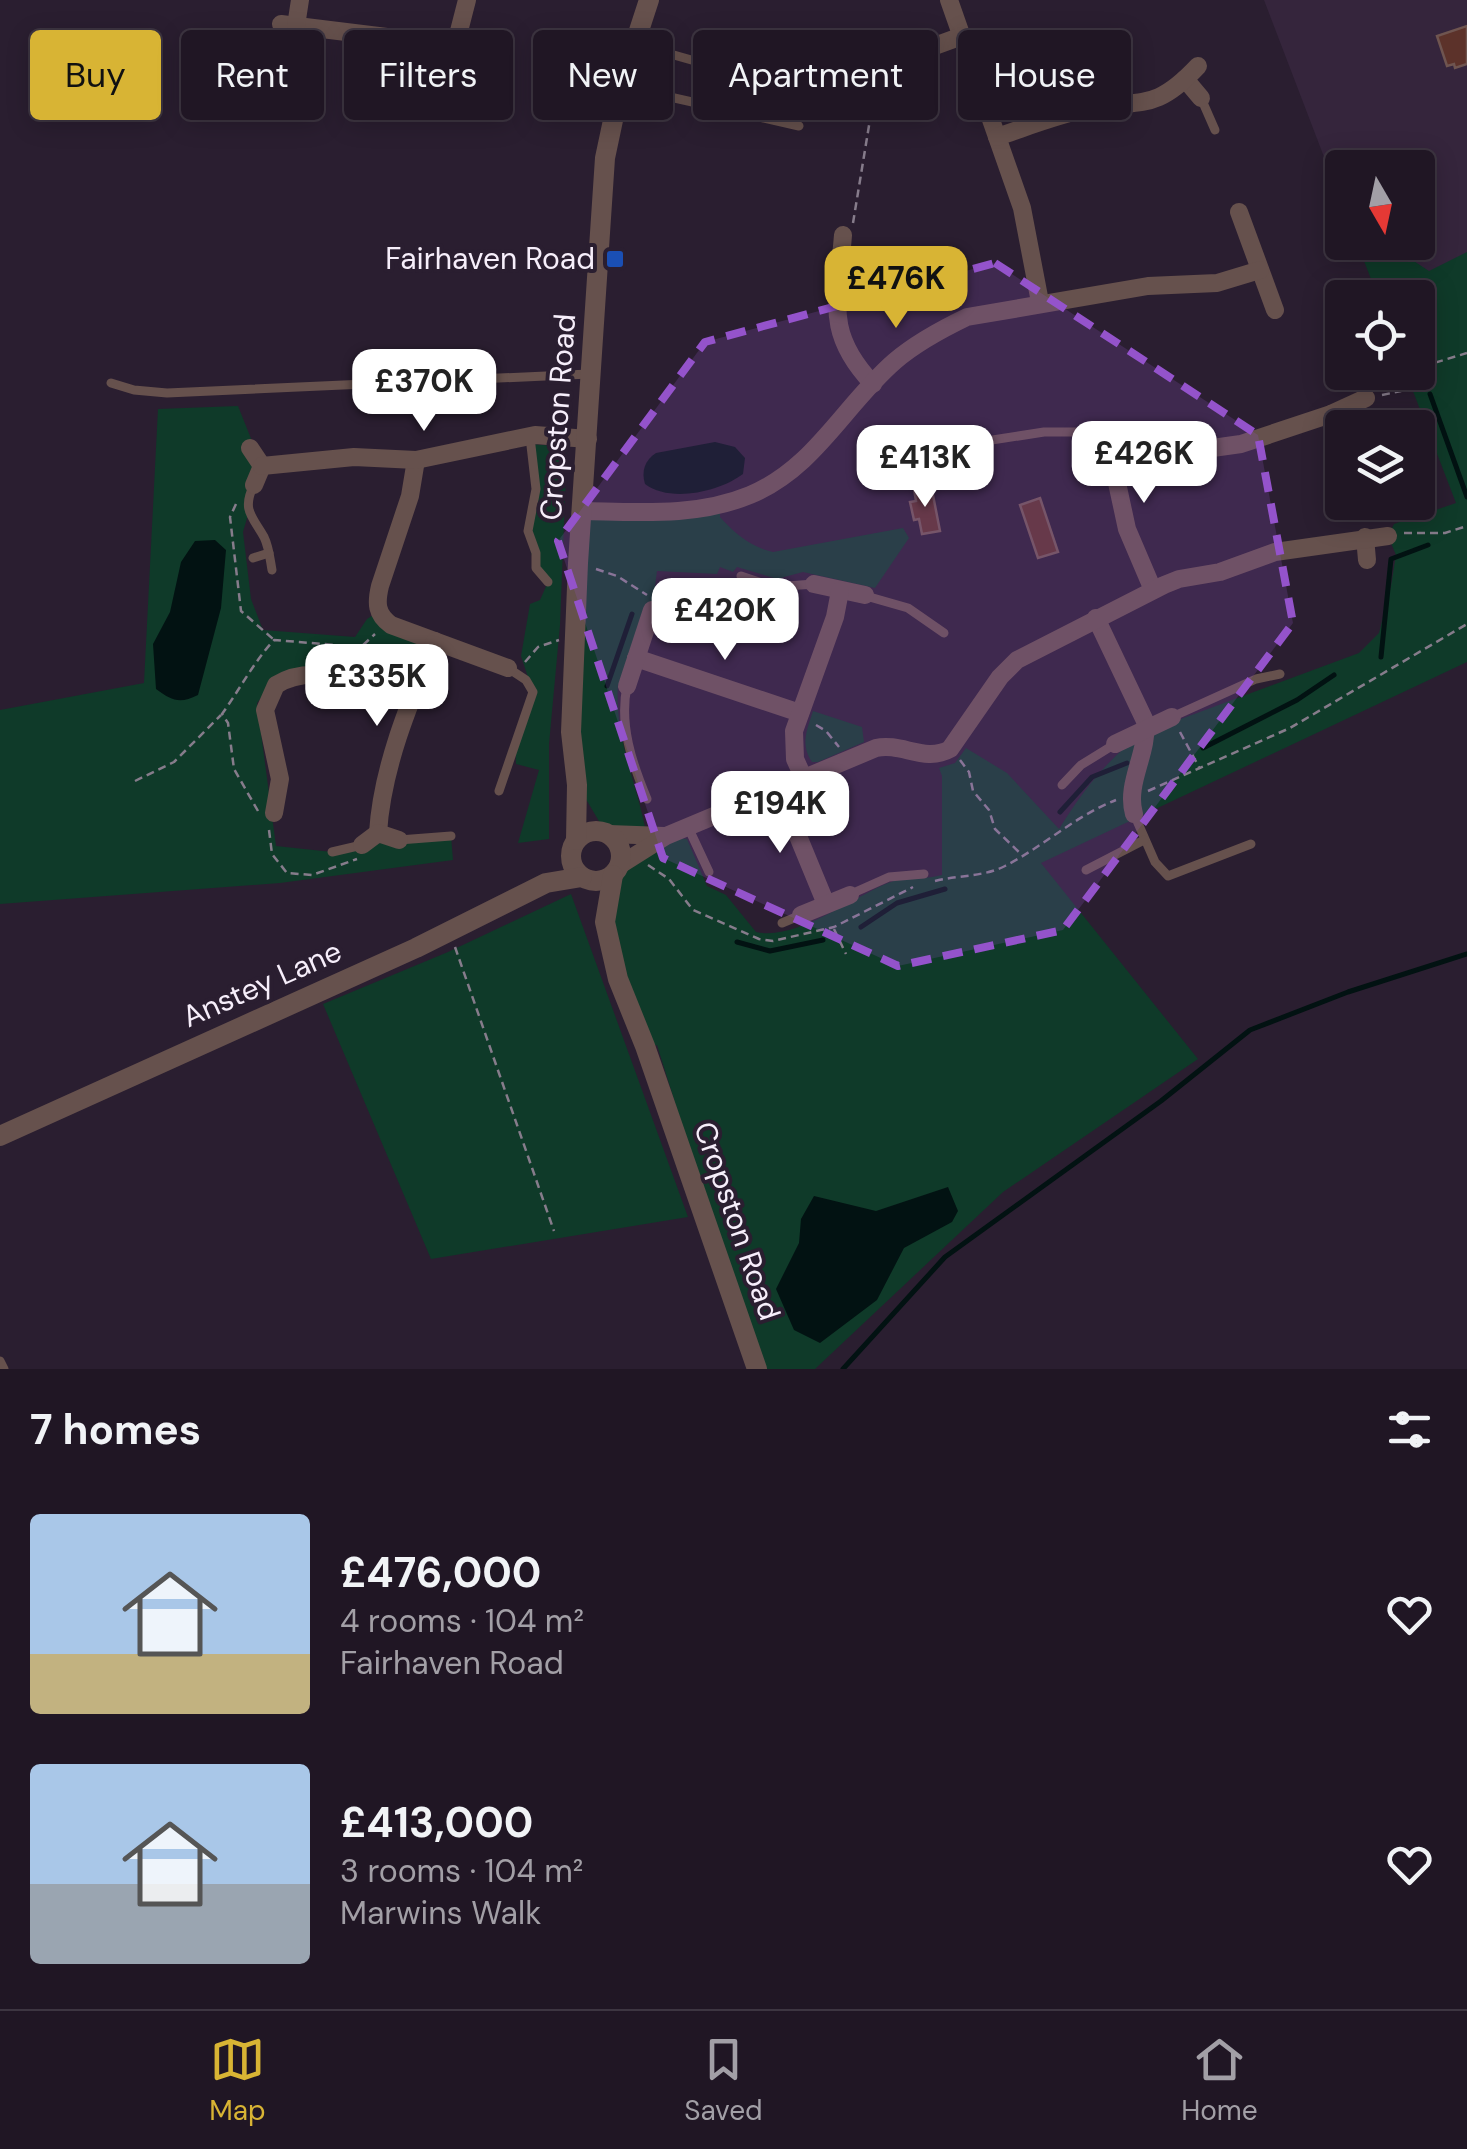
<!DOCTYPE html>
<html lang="en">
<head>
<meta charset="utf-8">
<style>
  body { margin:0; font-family:"DM Sans",sans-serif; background:#281f2c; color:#f1f3f6; height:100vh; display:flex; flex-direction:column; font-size:38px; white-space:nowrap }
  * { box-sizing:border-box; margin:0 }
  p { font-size:32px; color:#a29fa6 }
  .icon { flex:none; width:55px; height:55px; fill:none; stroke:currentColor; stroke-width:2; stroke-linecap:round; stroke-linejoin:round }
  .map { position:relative; height:1369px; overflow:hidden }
  .sheet { display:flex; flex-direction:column; background:#201624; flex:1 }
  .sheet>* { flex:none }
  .top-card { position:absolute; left:30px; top:30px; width:1408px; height:90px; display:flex; gap:20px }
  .needle { width:65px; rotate:171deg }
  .tools { position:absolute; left:1325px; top:150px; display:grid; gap:20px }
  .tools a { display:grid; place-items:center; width:110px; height:110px; border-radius:10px; background:#201624; box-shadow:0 5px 25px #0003,0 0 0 2px #3d3541; font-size:50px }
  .price { position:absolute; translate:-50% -85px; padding:0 22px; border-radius:20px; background:#fff; color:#222; font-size:32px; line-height:65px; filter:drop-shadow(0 2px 5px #0008) }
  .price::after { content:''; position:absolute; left:50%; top:60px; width:30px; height:22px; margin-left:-15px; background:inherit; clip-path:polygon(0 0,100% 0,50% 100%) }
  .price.active { background:#d8b434; color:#111 }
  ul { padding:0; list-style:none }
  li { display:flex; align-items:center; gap:30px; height:250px; padding:0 30px }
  li span { display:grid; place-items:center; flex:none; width:280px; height:200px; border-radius:10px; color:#555 }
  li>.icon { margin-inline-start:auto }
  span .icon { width:120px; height:120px; fill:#fffc; stroke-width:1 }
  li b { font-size:42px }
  h2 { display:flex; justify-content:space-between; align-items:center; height:120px; padding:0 30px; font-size:42px }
  .pill { padding:0 35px; border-radius:10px; background:#201624; box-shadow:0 5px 25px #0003,0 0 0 2px #3d3541; font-size:35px; line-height:90px }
  .pill.active { background:#d8b434; color:#111 }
  .dock { display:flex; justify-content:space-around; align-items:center; height:140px; border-top:2px solid #3d3541; background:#201624; font-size:28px; color:#a29fa6 }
  .dock a { display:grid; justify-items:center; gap:5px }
  .dock .active { color:#d8b434 }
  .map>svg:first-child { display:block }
  .built { fill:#35253c }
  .green { fill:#0f3a29 }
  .water { fill:#021212 }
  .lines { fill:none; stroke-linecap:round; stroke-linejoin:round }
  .stream { stroke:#021212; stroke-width:5 }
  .building { fill:#5c322a; stroke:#6f5550; stroke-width:2.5 }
  .path { stroke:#867c8b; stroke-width:2.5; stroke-dasharray:8 5; stroke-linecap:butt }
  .service { stroke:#66514d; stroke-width:9 }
  .minor { stroke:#66514d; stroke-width:18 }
  .tertiary { stroke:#66514d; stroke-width:20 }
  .marked { fill:#9453cb; fill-opacity:0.2; stroke:#9453cb; stroke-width:8; stroke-dasharray:20 12; stroke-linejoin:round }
  .transit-dot { fill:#1a4fb4; stroke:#2a1e30; stroke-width:4 }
  .labels { text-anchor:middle; stroke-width:8; stroke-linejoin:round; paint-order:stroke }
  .poi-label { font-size:30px; fill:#f6eefa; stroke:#2a1e30; text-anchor:end }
  .street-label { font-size:30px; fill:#f6eefa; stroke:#2a1e30 }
</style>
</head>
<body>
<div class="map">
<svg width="1467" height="1369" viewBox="0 0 1467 1369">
  <rect width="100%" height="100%" fill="#2a1e30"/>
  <path class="built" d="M1264 0H1467V289L1418 298 1357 243 1418 242V168H1342V204Z"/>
  <g class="green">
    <path d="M1357 243 1391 246 1429 271 1467 252V662L1041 863 1198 1059 1003 1192 815 1369H758L657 1045 649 1048 608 943 618 868 666 836 687 839 707 886 726 895 756 932C796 941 851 898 888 883 905 876 924 880 942 875V776L939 768 955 763 966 748 1007 773 1059 829C1081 793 1108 758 1143 733L1359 653 1379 633 1391 586 1396 555 1388 536 1394 524 1456 503 1406 373 1418 372V298L1378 297Z"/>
    <path d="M238 406 262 466 243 532 251 599 263 630 355 637 367 619 378 612 434 644 408 699 345 680 280 673 257 703 276 846 332 852 362 845 451 836 453 860 280 883 0 904V710L144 683 158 409Z"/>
    <path d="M530 444 567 447 560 625 549 744V839L518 843 539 770 516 764 515 740 533 692 521 656 530 604 540 600 548 582C519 549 532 529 535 492 537 476 532 459 530 444Z"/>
    <path d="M720 505V517C735 534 751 547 773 552L903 528 909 538 875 588 803 572 777 579 737 567 733 572 720 567 717 574 657 571 652 610 627 686 618 684C614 738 638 785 647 837L606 833 577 784 583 511Z"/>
    <path d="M813 711 862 727 864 742 818 762H812C800 744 807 730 813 711Z"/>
    <path d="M571 894 688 1217 431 1259 323 1004 448 952Z"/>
  </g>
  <g class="water">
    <path d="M715 442 735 447 745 458 743 474C719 492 670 503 645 484 641 471 645 460 656 453Z"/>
    <path d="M215 540 226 550 221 608 198 695C180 704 172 701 156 689L153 644 170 612 181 562 195 541Z"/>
    <path d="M948 1187 958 1211 952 1222 904 1248 877 1300 820 1343 794 1330 776 1289 799 1243 801 1219 814 1196 876 1211Z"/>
  </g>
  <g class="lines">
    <g class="stream">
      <path d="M1430 394 1467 497"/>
      <path d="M1381 657 1391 559 1428 545"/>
      <path d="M607 686 632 614"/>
      <path d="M1203 748 1297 700 1334 675"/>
      <path d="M1060 812 1092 777 1127 763"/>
      <path d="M861 927 897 903 945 889"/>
      <path d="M737 942 770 951 823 940"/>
      <path d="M843 1369 945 1257 1161 1101 1250 1030 1348 992 1467 954"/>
    </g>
  </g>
  <g class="building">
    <path d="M1467 26V64L1455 68 1454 64 1447 66 1437 36Z"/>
    <path d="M931 485 940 531 922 534 919 519 914 520 910 502 916 501 914 489Z"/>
    <path d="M1040 498 1058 552 1038 558 1020 505Z"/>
  </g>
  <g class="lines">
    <g class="path">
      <path d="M853 223 876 83"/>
      <path d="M1382 395 1401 391 1424 366 1467 353"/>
      <path d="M236 504 230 517 241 611 273 639"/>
      <path d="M1404 533H1445L1467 526"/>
      <path d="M596 569 617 576 647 595"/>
      <path d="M336 645 346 664"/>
      <path d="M525 662 538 647 559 640"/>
      <path d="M816 725 826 731 839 747"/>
      <path d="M1180 732 1200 769"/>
      <path d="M960 760 969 772 973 791 989 810 995 829 1022 855"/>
      <path d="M135 781 174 762 221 715"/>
      <path d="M1148 791 1290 728 1467 624"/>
      <path d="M258 811 234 769 228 723 222 714C240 689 253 663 274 640L361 647 375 634"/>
      <path d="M269 830 272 854 287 873 312 875 357 859"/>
      <path d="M648 865 669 879 693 910 759 939 773 941 834 927 913 887"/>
      <path d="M935 881C959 875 983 877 1005 866 1044 846 1075 816 1116 800"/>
      <path d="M834 929 846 954"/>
      <path d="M455 947 554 1231"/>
    </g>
    <g class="service">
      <path d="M635 44 762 80"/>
      <path d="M621 86 799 126"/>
      <path d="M1201 98 1215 130"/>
      <path d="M111 383 134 390 167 393 589 374"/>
      <path d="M530 437 536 489 528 531 536 553V568L548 582"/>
      <path d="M934 449 1044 432H1106"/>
      <path d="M254 485C241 510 253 517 264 537 269 547 270 559 272 570"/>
      <path d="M253 558 269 553"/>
      <path d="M741 576 774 587 814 584"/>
      <path d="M866 596 908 608 944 633"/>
      <path d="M627 686C619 725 632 763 647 799"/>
      <path d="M1172 717 1256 679 1280 674"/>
      <path d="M1062 785 1081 765 1115 744"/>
      <path d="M499 791 533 692 526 680 508 668"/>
      <path d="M1134 814 1155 862 1168 876 1251 844"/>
      <path d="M688 827 709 872"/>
      <path d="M399 840 451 836"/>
      <path d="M332 852 362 845"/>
      <path d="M1086 870 1144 840"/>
      <path d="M851 894 889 877 924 874"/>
      <path d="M782 923 801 915"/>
      <path d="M0 1361 4 1369"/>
    </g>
    <g class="minor">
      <path d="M949 0 1022 208 1040 302"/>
      <path d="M281 24 395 38 431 52H443L458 35 467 0"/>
      <path d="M296 26 300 0"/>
      <path d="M866 71 962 36"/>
      <path d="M1185 79 1201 98"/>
      <path d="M997 137C1027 127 1056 115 1087 109 1142 98 1154 113 1198 66"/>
      <path d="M1239 212 1275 310"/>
      <path d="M843 235C838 301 824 332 873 384"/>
      <path d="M1331 414 1339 432"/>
      <path d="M1106 432 1127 529 1153 590"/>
      <path d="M250 448 262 466 254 485"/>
      <path d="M416 460 410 496 380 586C376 603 376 614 391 625L508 668"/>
      <path d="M1113 462 1241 444 1331 414 1366 398"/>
      <path d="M262 466 354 457 416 460 535 435 588 439"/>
      <path d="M583 511C639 512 697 517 750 495 815 468 844 405 895 361 916 343 942 329 967 317L1148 286 1217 283 1260 270"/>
      <path d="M1365 537 1367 560"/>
      <path d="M814 584 865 595"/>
      <path d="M1096 618 1145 721C1149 753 1125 783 1134 814"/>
      <path d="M636 658 800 713"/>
      <path d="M627 686 652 610"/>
      <path d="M1115 744 1172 717"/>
      <path d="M804 779 795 759 794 731 835 617 840 591"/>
      <path d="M779 790 826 904"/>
      <path d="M274 813 280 779 265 710 276 685C318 659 369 689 410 704"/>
      <path d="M378 833C382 767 410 701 435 641"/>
      <path d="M609 834 664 836"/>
      <path d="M362 845 378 833 399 840"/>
      <path d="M620 865 666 836 876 748C901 742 925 763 950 749L1000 677 1017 660 1164 585 1179 579 1220 572 1275 552 1388 536"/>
      <path d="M801 915 850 895"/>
    </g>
    <g class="tertiary">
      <circle cx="596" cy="856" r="25"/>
      <path d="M576 840 577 785 571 732 578 563 605 158 619 92 649 0"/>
      <path d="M613 875 605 922 618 979 645 1046 757 1369"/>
      <path d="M0 1136 416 948 546 883 582 877"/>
    </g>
  </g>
  <path class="marked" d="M995 263 1258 435 1293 623 1063 930 898 966 663 858 558 541 705 342Z"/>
  <rect class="transit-dot" x="605" y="249" width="20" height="20" rx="5"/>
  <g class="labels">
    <g class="poi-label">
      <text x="595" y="269">Fairhaven Road</text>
    </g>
    <g class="street-label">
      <text transform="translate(558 417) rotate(-86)" y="10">Cropston Road</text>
      <text transform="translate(262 984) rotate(-24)" y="10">Anstey Lane</text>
      <text transform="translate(737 1221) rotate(71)" y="10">Cropston Road</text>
    </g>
  </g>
</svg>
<div class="tools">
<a><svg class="needle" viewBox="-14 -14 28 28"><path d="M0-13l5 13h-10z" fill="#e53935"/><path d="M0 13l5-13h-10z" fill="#a29fa6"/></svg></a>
<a><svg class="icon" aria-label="locate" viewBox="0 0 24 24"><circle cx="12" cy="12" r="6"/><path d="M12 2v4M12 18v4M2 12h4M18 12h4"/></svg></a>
<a><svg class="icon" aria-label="layers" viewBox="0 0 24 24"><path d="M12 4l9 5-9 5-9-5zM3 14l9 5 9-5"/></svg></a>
</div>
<b class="price active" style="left:896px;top:331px">£476K</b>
<b class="price" style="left:424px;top:434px">£370K</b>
<b class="price" style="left:1144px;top:506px">£426K</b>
<b class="price" style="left:925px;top:510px">£413K</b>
<b class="price" style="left:725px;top:663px">£420K</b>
<b class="price" style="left:377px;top:729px">£335K</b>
<b class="price" style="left:780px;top:856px">£194K</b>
<div class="top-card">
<a class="pill active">Buy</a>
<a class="pill">Rent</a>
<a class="pill">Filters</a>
<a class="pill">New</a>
<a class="pill">Apartment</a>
<a class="pill">House</a>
</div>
</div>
<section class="sheet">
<h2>7 homes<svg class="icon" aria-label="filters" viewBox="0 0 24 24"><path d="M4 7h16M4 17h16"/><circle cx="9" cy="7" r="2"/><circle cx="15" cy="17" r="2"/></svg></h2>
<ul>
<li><span style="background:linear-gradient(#a9c7e8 70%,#c2b280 0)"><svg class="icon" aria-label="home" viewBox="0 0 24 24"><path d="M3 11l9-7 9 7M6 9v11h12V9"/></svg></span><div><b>£476,000</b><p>4 rooms · 104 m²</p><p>Fairhaven Road</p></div><svg class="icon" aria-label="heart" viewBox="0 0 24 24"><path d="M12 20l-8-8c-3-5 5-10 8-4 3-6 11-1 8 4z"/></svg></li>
<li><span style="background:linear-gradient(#a9c7e8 60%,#9aa5b1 0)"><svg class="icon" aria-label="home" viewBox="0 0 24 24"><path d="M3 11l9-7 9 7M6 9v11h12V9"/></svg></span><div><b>£413,000</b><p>3 rooms · 104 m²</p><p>Marwins Walk</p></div><svg class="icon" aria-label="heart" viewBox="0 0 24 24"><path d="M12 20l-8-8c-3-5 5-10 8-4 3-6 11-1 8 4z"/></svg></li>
</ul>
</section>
<nav class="dock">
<a class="active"><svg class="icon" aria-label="map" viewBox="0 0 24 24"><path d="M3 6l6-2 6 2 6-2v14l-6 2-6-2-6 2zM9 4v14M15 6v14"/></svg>Map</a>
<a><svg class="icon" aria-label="saved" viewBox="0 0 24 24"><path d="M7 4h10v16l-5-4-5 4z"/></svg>Saved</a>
<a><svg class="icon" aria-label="home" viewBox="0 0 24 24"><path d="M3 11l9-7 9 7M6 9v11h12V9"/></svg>Home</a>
</nav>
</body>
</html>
